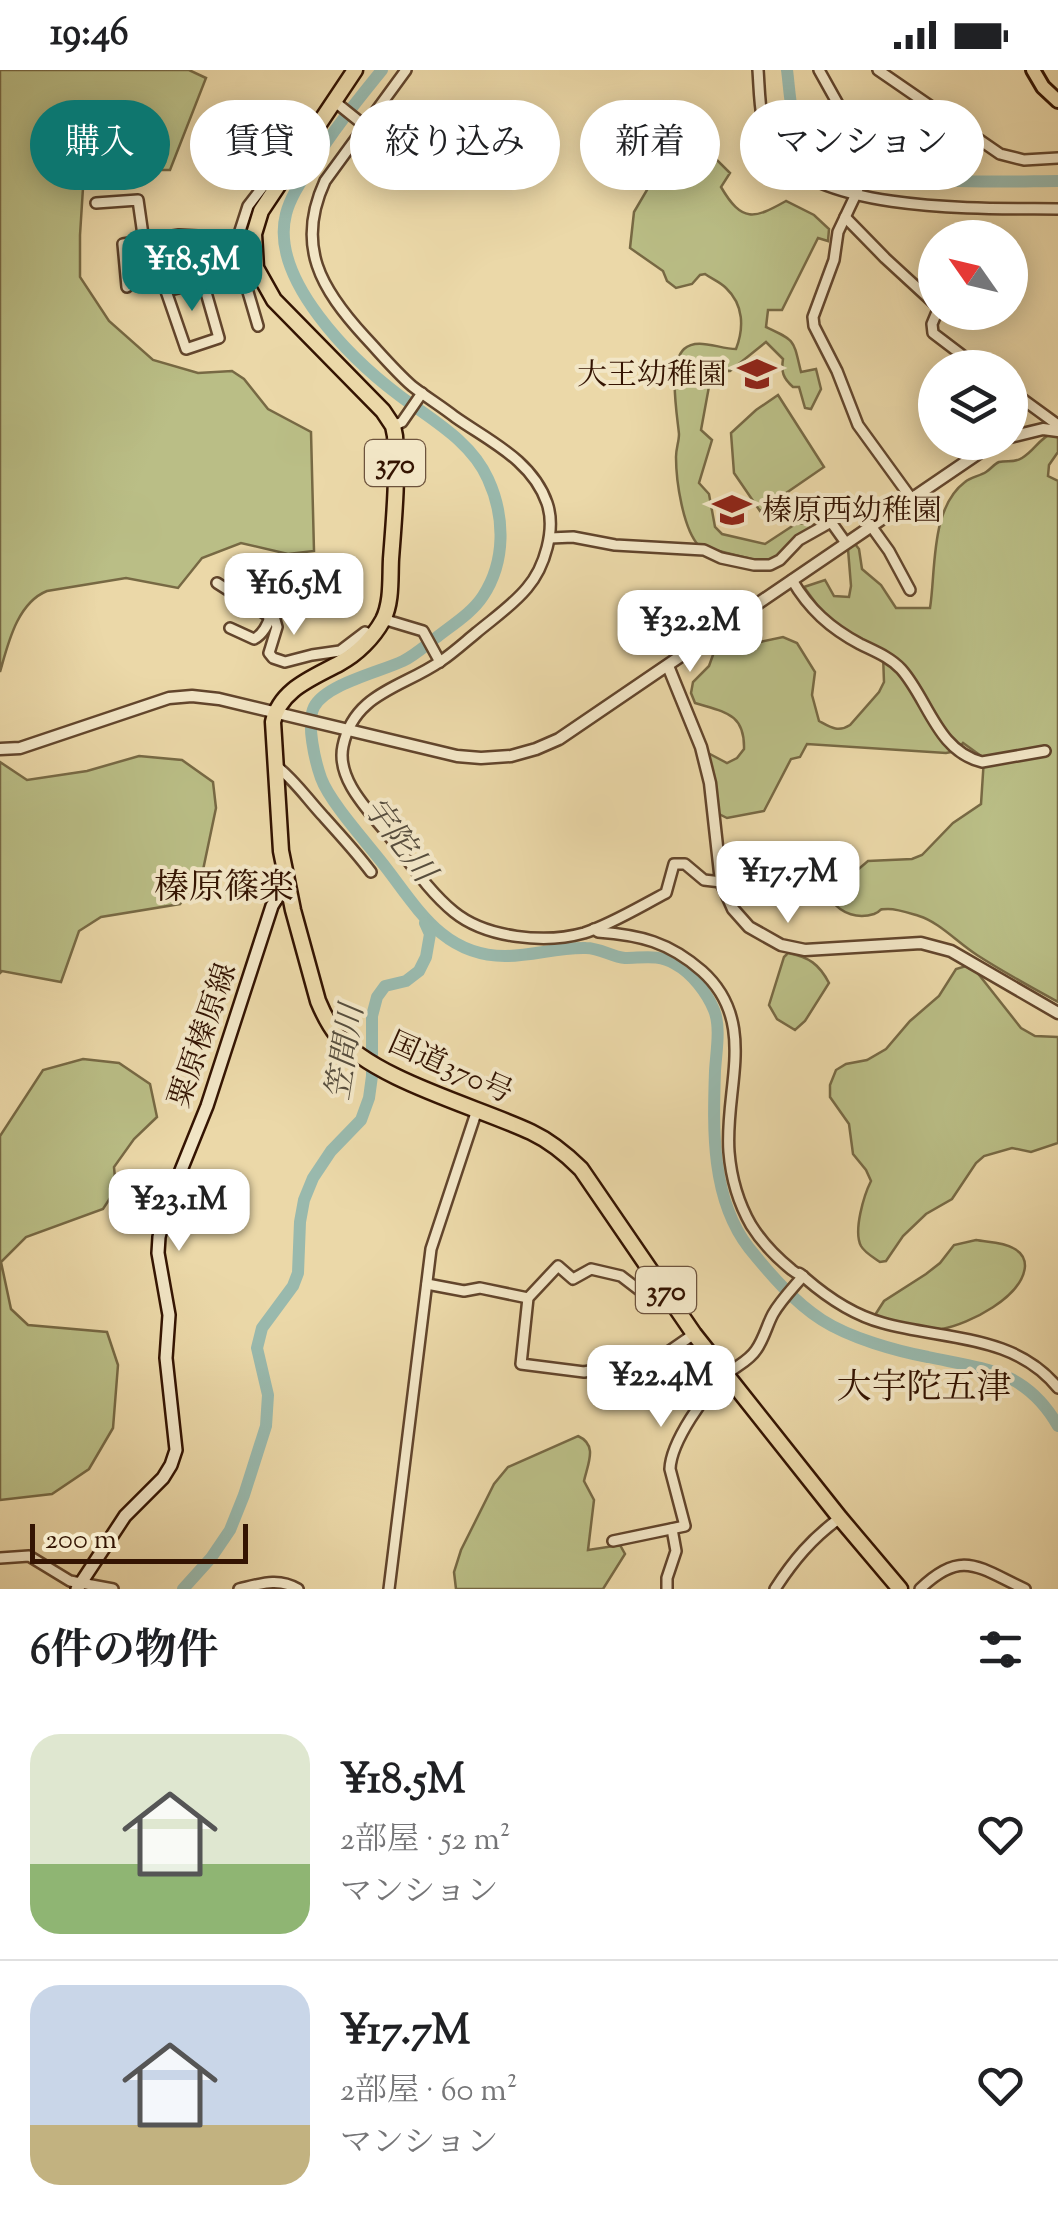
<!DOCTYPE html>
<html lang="ja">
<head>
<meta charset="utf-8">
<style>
  body { margin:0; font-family:"Sorts Mill Goudy","Noto Serif JP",serif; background:#f6f6f6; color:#202124; height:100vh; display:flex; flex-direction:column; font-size:38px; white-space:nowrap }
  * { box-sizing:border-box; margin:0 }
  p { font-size:32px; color:#757577 }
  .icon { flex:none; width:55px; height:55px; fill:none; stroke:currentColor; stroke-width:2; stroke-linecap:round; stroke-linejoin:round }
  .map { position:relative; height:1519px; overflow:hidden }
  .panel { display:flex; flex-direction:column; background:#fff; flex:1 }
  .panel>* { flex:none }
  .guide { position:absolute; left:30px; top:30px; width:1000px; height:90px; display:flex; gap:20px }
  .needle { width:65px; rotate:304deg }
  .tools { position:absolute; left:918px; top:150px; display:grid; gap:20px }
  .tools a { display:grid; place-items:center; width:110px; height:110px; border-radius:50%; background:#fff; box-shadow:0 5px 25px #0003; font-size:50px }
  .scale { position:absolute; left:30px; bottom:25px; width:218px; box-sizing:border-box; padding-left:10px; border:5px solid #341402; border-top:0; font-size:28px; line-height:35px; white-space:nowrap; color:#341402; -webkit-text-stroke:8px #f2e6c6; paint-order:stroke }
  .price { position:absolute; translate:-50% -85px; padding:0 22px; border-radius:20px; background:#fff; color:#222; font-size:32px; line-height:65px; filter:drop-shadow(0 2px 5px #0008) }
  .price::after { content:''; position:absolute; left:50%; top:60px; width:30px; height:22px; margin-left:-15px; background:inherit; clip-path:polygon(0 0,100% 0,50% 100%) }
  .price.on { background:#0f766e; color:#fff }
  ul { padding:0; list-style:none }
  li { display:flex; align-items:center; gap:30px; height:250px; padding:0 30px }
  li+li { border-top:2px solid #e0e0e0 }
  li span { display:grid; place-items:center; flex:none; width:280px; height:200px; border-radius:30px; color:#555 }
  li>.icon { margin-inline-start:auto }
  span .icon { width:120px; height:120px; fill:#fffc; stroke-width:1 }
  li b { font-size:42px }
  h2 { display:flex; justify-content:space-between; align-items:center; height:120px; padding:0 30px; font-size:42px }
  .tag { padding:0 35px; border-radius:45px; background:#fff; box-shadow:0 5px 25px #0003; font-size:35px; line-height:90px }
  .tag.on { background:#0f766e; color:#fff }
  .status { display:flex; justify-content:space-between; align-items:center; height:70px; padding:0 50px; background:#fff; direction:ltr }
  .status svg { height:28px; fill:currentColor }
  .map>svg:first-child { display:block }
  .green { fill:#babe86; stroke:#776944; stroke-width:2.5 }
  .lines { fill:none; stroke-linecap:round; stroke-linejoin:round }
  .river { stroke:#99b9ad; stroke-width:12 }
  .minor-casing { stroke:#62452c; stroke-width:14 }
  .tertiary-casing { stroke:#62452c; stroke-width:15 }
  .secondary-casing { stroke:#341402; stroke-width:16 }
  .primary-casing { stroke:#341402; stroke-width:18 }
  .trunk-casing { stroke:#341402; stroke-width:19 }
  .minor { stroke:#f2e6c6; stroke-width:9 }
  .tertiary { stroke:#f2e6c6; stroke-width:10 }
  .secondary { stroke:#f2e6c6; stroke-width:11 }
  .primary { stroke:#ebd8a8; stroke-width:12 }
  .trunk { stroke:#ebd8a8; stroke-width:14 }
  .labels { text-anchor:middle; stroke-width:8; stroke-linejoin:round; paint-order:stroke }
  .shield { fill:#f2e6c6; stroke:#6d533d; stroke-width:2.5 }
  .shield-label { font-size:28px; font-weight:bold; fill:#341402 }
  .poi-label { font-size:30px; fill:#341402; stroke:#f2e6c6; text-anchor:end }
  .street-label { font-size:30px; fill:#341402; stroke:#f2e6c6 }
  .water-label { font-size:32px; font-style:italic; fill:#574e3e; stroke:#f2e6c6 }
  .quarter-label { font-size:35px; fill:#341402; stroke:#f2e6c6 }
</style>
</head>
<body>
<div class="status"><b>19:46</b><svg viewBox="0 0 49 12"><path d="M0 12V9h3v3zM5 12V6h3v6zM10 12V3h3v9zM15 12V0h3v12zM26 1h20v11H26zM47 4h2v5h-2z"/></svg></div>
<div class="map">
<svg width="1058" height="1519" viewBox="0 0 1058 1519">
  <rect width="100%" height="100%" fill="#ebd8a8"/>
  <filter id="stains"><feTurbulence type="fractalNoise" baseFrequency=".002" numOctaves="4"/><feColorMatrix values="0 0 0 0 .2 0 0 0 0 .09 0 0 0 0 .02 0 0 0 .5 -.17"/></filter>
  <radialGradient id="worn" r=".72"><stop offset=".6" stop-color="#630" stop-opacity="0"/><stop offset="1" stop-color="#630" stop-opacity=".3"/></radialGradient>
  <g class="green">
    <path d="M0 0H189L206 8 170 100H102L83 118 80 165V207L109 251 153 290 198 303 232 301 244 309 268 339 311 362 314 481 288 484 241 473 202 488 178 518 126 508 47 521C17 533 8 574 0 602Z"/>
    <path d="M675 50 689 59C681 74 675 78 685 94L702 96 715 88 730 103 721 117C742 153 754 149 786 131L814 145 829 159 828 171 818 168 782 240H768L766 257C796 271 793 269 801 302L816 299 821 319 811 339 805 338 799 317H793C783 308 781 302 783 289L766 272 730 301H719L710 311 701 360 712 370 699 413 709 424 715 457 722 464 765 474 797 453 818 455 793 471 774 489 759 491 699 476C683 459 676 411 676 387 676 378 679 372 679 364 677 344 668 294 684 279 697 267 719 279 736 279 744 258 744 235 726 218 720 212 712 209 705 204L700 205 692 214 676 218 667 211 663 201 630 178 634 142 647 120V74L660 64 670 51Z"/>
    <path d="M778 325 824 397 760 441 734 403 731 363 756 340Z"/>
    <path d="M1052 363 1058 365V382L1049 395 1048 406 1058 411V932C1031 917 1003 902 977 885 958 873 939 852 919 846 909 843 898 839 888 839 876 839 884 840 874 844 858 849 842 844 832 831L836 821 842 813 868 791 912 789 922 785 953 753 981 734 984 688 963 673 956 681 946 683 807 674 800 687 791 689 764 741 727 748 717 743 706 682 727 693 737 688 744 679C745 643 724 642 695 633L691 623 693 612 709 596 718 571 740 554 745 553 760 572 783 567 797 573 815 602 812 625 819 651C830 657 838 663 850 655L879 622 884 612 883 585 836 561 804 517 825 510 834 526 849 527 851 516 848 479 855 474 859 479 862 499 881 515 896 538H930C936 501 930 438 965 412 971 407 980 406 986 402 991 399 994 394 999 392 1007 390 1015 393 1022 388 1034 381 1039 369 1052 363Z"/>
    <path d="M139 686 182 690 213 712 216 738 203 800 180 834 101 847 79 861 61 912 2 901 0 903V692L27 710 87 701Z"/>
    <path d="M788 883C809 887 819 894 829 913L805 951 795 960 777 949 769 935 784 887Z"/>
    <path d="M966 896 976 901 1021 958 1035 966 1058 967V1073L1031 1082 1012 1078 984 1086 976 1093 952 1129 926 1144 903 1166 886 1191 880 1192C873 1187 865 1183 861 1176 853 1161 864 1125 871 1111L866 1100 853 1084 849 1054 830 1027V1015L836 1000 846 994 867 990 886 979 910 951 939 926 956 899Z"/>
    <path d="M83 989 119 993 150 1014 157 1047 134 1069 114 1097 116 1119 103 1139 26 1167 1 1192 11 1239 28 1255 107 1262 118 1295 113 1358 89 1399 52 1424 0 1430V1066L43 1000Z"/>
    <path d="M976 1170C987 1172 1004 1172 1013 1178 1021 1182 1025 1188 1025 1196 1023 1227 969 1254 942 1259 927 1261 887 1253 875 1245L884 1231 926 1204 940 1193 954 1175Z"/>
    <path d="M578 1366C598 1375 588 1393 584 1411L594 1430 588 1480 620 1475 625 1484 603 1519H456L454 1502 461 1480 494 1414 508 1397Z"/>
  </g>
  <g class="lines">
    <g class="river">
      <path d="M382 0C356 32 331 63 309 99 300 113 290 128 286 144 269 209 352 290 400 326 432 350 471 371 488 409 505 446 506 491 483 526 472 543 452 555 437 567 426 575 415 585 403 591 380 602 326 614 314 637 306 653 315 691 321 708 330 733 369 775 387 799 419 841 445 886 505 886 532 886 559 877 586 878 600 878 612 887 625 888 643 888 659 884 675 894 692 903 707 923 714 940 721 957 716 983 715 1001 713 1060 711 1129 749 1178 770 1204 794 1232 822 1250 850 1268 896 1281 928 1287 985 1299 1026 1300 1058 1356"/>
      <path d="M787 0C790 22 790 50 802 68 835 121 1001 111 1058 111"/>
      <path d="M183 1519 211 1488 230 1460 244 1425 266 1356 268 1325 257 1278 262 1258 293 1216 298 1203 300 1152 304 1130 313 1108 331 1081 361 1050 369 1028 372 1006V946L377 927 385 916 406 911 419 901 426 887 430 864 425 853"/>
    </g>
    <g class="minor-casing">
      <g id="minor">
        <path d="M406 0 325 111C295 176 321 219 365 267 380 283 395 301 412 316 426 327 441 336 455 347 489 371 532 390 547 433 556 459 545 497 527 518 513 535 494 548 476 563 465 572 453 583 441 591 402 618 354 623 343 676 336 708 367 739 385 761 407 788 427 820 454 842 486 868 545 874 584 863 610 855 641 836 666 823L674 794H685L704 810 721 812 745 806 764 807 802 796 836 804"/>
        <path d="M758 0C760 27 759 60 776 82 825 144 985 138 1058 139"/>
        <path d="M819 0 848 52"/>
        <path d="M878 0 1000 84 1024 90 1058 88"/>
        <path d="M334 31 365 56"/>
        <path d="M868 82 857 122 838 162 834 190 813 247 814 256 837 301 858 355 911 428"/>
        <path d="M96 133 138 130 144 172"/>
        <path d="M845 147 885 188 935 234"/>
        <path d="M238 167 241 198 258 256"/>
        <path d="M158 170 166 221"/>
        <path d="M203 212 219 268 186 279 166 221 203 212 198 166 238 167 248 136 285 88 296 87"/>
        <path d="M127 217 123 174 179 165 198 166"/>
        <path d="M937 242 932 254 933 263 979 298"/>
        <path d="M1010 320 1058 355"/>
        <path d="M393 356 402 352 422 323"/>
        <path d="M871 456 889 481 910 520"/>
        <path d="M550 468 573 467 615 475 704 480 721 488 754 495H770L780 490 799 470 831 452 846 473"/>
        <path d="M792 510C809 539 830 558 860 574 874 581 890 587 901 599 928 629 937 681 982 692L1045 681"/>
        <path d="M217 513 275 550 277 557 269 583 273 588 285 592 312 585 340 581 365 562 372 566"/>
        <path d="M383 549 423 561 440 592"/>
        <path d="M230 558 254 569C262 565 269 554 270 545"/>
        <path d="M275 695C294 709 308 730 324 747 340 765 356 782 371 802"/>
        <path d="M594 859 598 862C640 865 669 872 702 901 759 952 724 1019 729 1082 731 1107 739 1134 751 1155 761 1171 777 1188 792 1200 804 1209 794 1198 805 1208 828 1228 853 1245 883 1253 944 1270 1015 1264 1058 1318"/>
        <path d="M427 1214 464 1221 480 1218 528 1228"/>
        <path d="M674 1233 647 1226 621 1206 591 1199 573 1209 558 1196 528 1228 521 1294 584 1302 611 1297 631 1302 642 1300 694 1264"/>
        <path d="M613 1471 685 1456 670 1399C671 1372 705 1323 726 1305 736 1296 749 1291 756 1280 764 1269 767 1255 773 1244 781 1230 793 1218 803 1206"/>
        <path d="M0 1488 29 1486 70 1511 113 1519"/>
        <path d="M239 1519C260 1514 278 1507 298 1519"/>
        <path d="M389 1519 431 1179 477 1040"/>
        <path d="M667 1519V1508L676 1481 672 1459"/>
        <path d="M775 1519C793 1491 812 1468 840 1448"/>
        <path d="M920 1519C962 1478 979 1498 1025 1519"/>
      </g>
    </g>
    <g class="tertiary-casing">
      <g id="tertiary">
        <path d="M1010 367 1043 359 1058 361"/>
        <path d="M668 596 701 677 710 713 721 812 733 839 749 857 781 875 805 880 921 873 951 881 1058 943"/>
        <path d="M0 679 20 678 169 628 192 626 219 629 457 686 481 688 511 686 536 679 559 669 995 372"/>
      </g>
    </g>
    <g class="secondary-casing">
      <path id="secondary" d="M77 1519 125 1446 163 1408 171 1395 176 1380 166 1288 169 1245 158 1183 159 1167 169 1130 207 1036 272 836 286 813"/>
    </g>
    <g class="primary-casing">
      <path id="primary" d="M1033 0 1043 17 1058 31"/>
    </g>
    <g class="trunk-casing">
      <path id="trunk" d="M355 0 261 141 254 164 256 198 274 230 383 341 393 356 395 366C398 407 394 449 391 489 390 509 392 532 383 550 373 568 357 584 340 593 313 608 280 619 273 652L281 781 293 840 318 931C323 943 328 954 337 965 372 1009 478 1037 531 1062 550 1071 566 1084 581 1099L694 1264 840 1448 900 1519"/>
    </g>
    <use href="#minor" class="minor"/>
    <use href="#tertiary" class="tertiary"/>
    <use href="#secondary" class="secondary"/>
    <use href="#primary" class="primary"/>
    <use href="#trunk" class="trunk"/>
  </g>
  <defs>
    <g id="school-bare" transform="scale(3)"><path d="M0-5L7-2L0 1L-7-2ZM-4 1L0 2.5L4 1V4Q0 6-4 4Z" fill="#8f2418" stroke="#f2e6c6" stroke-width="2.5" paint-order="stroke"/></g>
  </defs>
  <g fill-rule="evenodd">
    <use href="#school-bare" x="757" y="304"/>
    <use href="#school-bare" x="732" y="440"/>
  </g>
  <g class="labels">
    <g class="shield">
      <rect x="365" y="370" width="60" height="46" rx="8"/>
      <rect x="636" y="1197" width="60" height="46" rx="8"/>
    </g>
    <g class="shield-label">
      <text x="395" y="403">370</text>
      <text x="666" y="1230">370</text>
    </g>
    <g class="poi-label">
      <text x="727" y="314">大王幼稚園</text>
      <text x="762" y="450" text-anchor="start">榛原西幼稚園</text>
    </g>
    <g class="street-label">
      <text transform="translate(202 965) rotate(-71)" y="10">粟原榛原線</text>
      <text transform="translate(451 997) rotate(24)" y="10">国道370号</text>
    </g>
    <g class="water-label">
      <text transform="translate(400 769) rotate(53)" y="11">宇陀川</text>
      <text transform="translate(344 982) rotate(-81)" y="11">笠間川</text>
    </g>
    <g class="quarter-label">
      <text x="224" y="828">榛原篠楽</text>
      <text x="924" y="1328">大宇陀五津</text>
    </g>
  </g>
  <rect width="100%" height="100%" filter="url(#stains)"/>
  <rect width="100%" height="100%" fill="url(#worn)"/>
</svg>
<div class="tools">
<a><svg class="needle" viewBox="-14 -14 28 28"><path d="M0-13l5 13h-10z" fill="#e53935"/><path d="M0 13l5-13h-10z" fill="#757577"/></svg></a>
<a><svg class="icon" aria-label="layers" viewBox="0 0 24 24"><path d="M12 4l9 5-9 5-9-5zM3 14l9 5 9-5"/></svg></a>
</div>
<div class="scale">200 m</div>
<b class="price on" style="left:192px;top:244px">¥18.5M</b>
<b class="price" style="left:294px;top:568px">¥16.5M</b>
<b class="price" style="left:690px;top:605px">¥32.2M</b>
<b class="price" style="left:788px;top:856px">¥17.7M</b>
<b class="price" style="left:179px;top:1184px">¥23.1M</b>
<b class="price" style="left:661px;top:1360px">¥22.4M</b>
<div class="guide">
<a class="tag on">購入</a>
<a class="tag">賃貸</a>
<a class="tag">絞り込み</a>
<a class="tag">新着</a>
<a class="tag">マンション</a>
</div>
</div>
<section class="panel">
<h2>6件の物件<svg class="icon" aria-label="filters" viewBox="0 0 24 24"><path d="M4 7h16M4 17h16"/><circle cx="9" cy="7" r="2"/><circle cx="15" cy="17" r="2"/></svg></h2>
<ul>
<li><span style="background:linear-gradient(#dfe7d0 65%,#8fb573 0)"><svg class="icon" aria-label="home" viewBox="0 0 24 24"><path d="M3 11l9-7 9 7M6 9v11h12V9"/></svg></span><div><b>¥18.5M</b><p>2部屋 · 52 m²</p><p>マンション</p></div><svg class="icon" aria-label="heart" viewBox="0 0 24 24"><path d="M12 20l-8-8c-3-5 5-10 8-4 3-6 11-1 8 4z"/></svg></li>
<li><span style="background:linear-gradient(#c9d6e8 70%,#c2b280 0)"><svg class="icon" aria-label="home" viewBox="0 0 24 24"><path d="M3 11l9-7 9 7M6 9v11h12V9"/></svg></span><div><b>¥17.7M</b><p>2部屋 · 60 m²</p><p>マンション</p></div><svg class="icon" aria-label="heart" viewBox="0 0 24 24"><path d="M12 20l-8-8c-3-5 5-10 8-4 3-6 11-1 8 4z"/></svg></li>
</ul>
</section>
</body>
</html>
